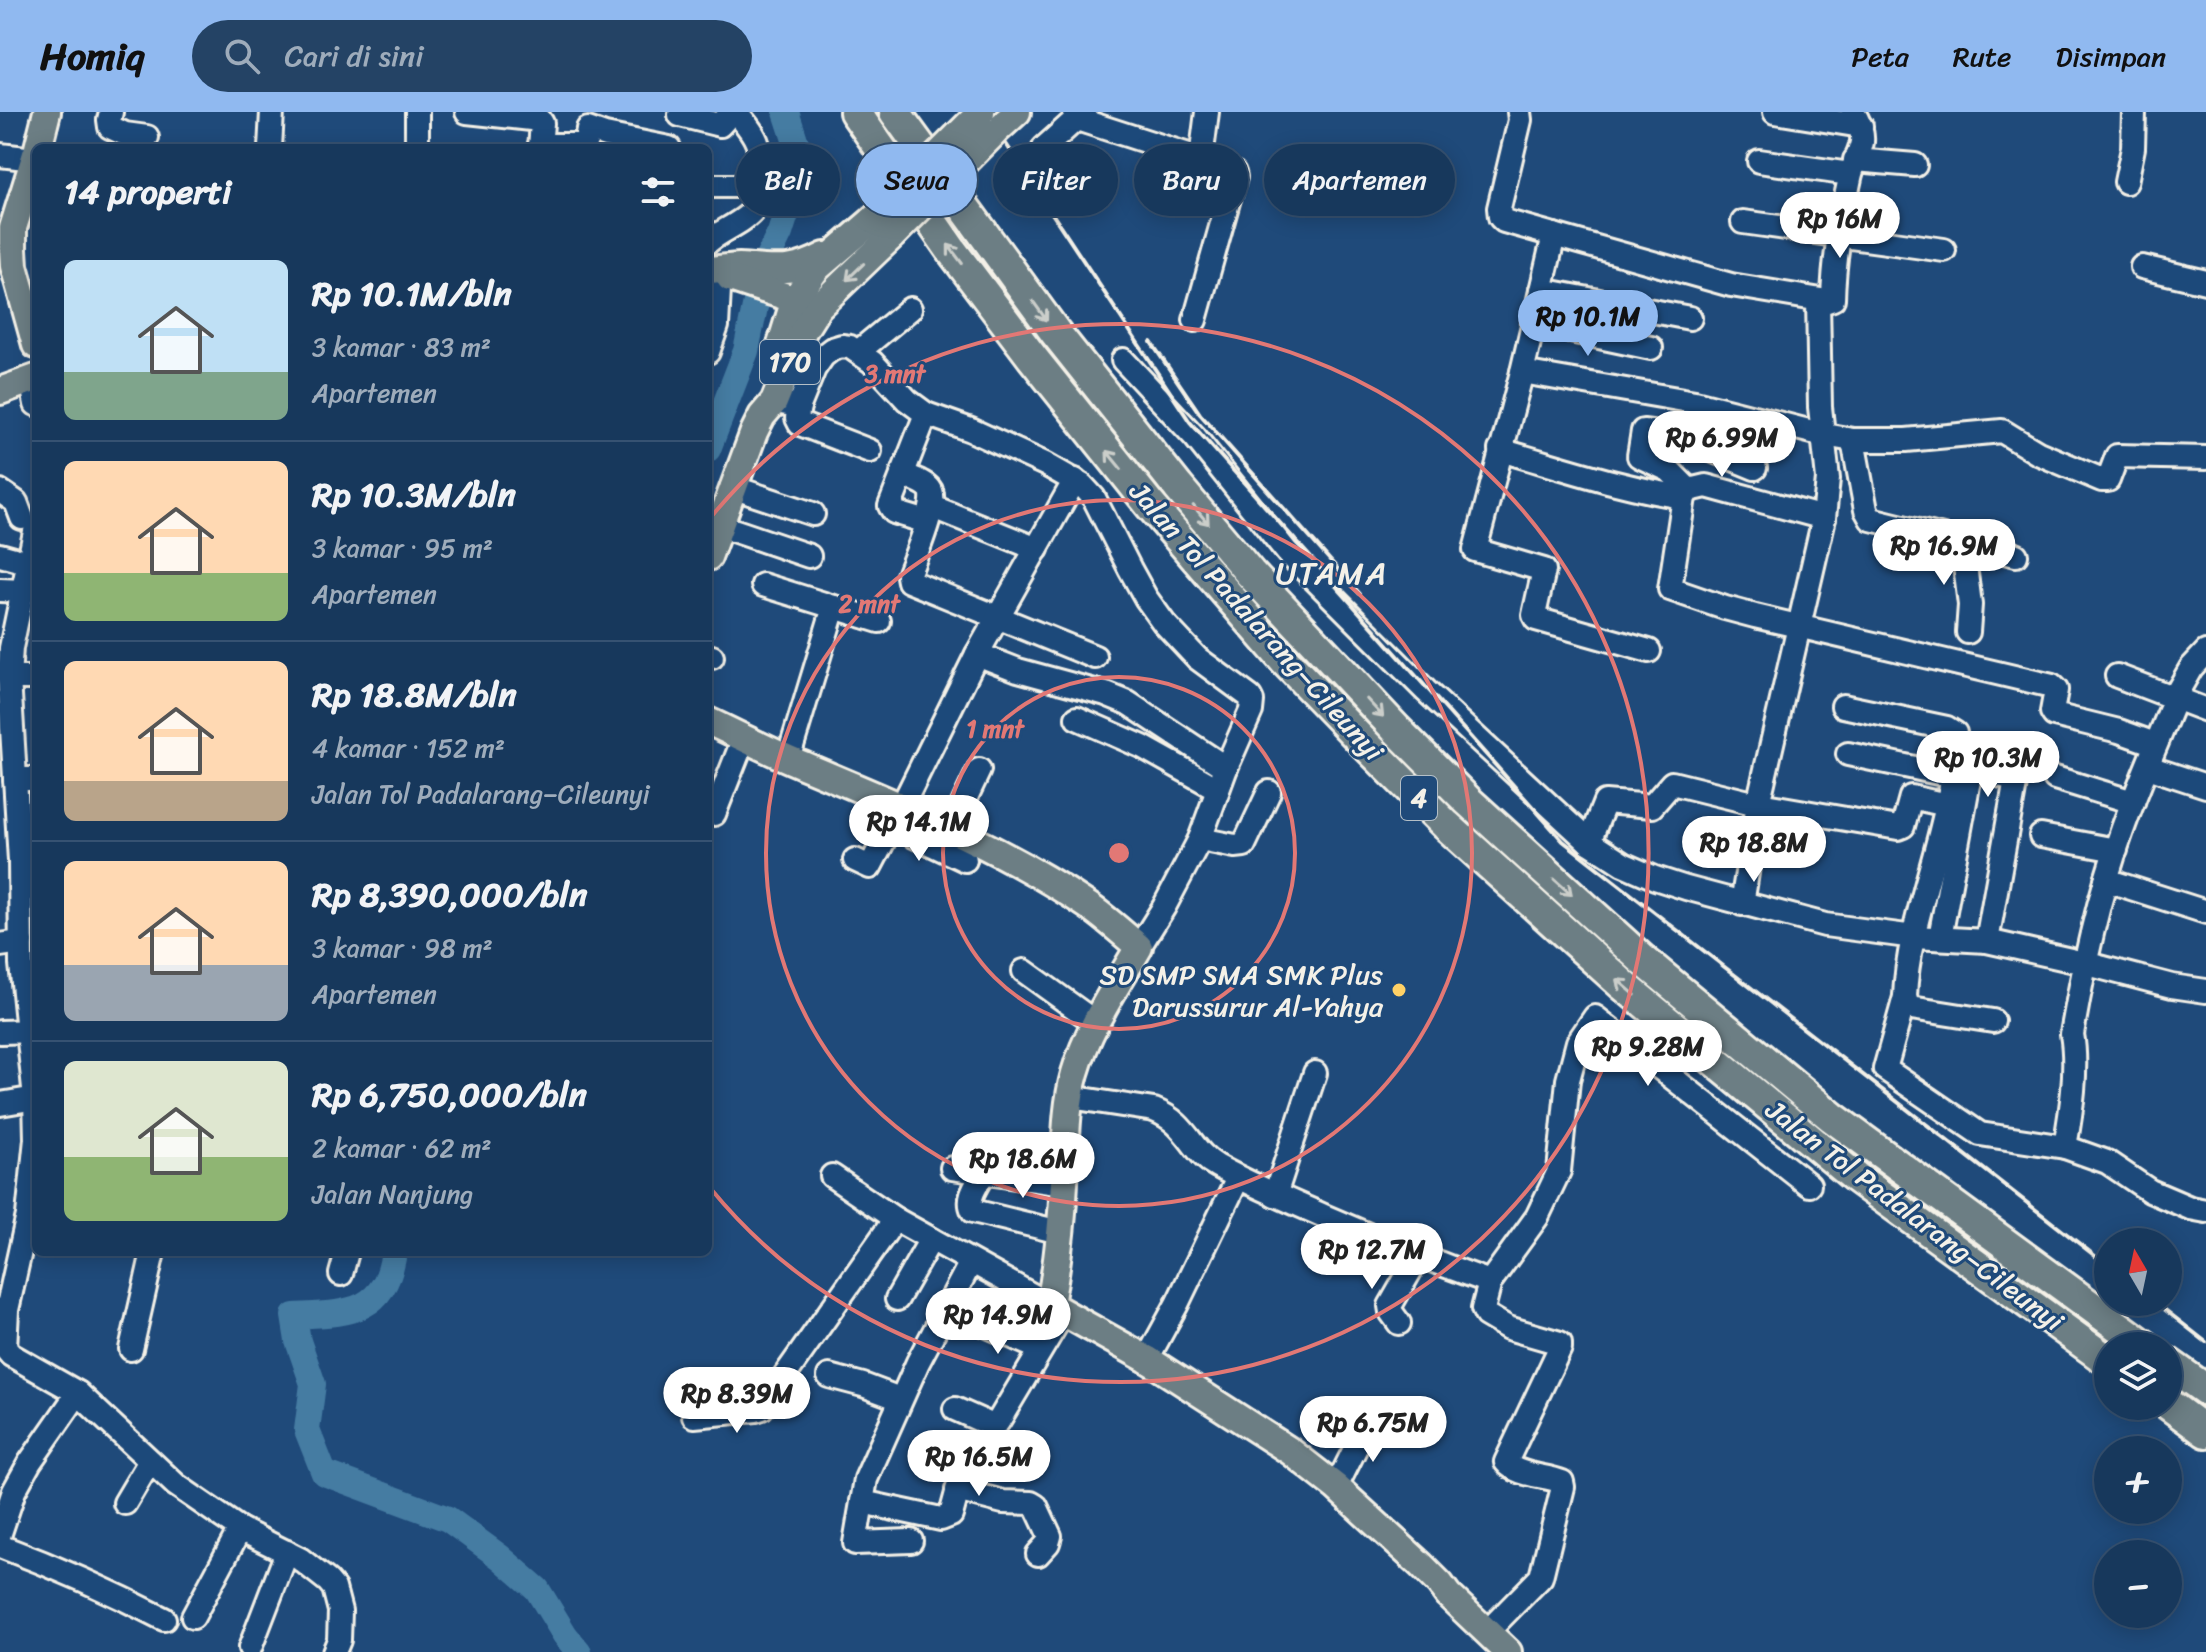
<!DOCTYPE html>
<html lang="id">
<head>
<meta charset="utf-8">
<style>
  body { margin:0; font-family:Sriracha,sans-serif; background:#244365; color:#f1f3f6; height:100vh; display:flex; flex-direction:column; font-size:30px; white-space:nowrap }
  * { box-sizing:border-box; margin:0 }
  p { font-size:26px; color:#9eacbb }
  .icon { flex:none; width:44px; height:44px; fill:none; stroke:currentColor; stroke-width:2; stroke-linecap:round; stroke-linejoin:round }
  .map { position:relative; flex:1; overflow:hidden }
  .details { position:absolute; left:32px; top:32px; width:680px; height:1112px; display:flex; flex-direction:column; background:#17385c; border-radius:12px; box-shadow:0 4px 20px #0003,0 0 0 2px #365272 }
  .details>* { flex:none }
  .hud { position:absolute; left:736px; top:32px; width:760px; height:72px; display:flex; gap:16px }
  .needle { width:52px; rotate:351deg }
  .tools { position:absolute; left:2094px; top:1116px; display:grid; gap:16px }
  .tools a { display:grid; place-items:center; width:88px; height:88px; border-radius:50%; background:#17385c; box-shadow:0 4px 20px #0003,0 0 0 2px #365272; font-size:40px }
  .price { position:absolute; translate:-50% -68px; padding:0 18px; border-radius:28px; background:#fff; color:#222; font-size:26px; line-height:52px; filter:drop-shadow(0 2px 4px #0008) }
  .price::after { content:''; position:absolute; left:50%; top:48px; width:24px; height:18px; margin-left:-12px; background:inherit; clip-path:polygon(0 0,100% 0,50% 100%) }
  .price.active { background:#90b9f0; color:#111 }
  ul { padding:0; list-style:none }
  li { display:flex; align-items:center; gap:24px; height:200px; padding:0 32px }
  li+li { border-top:2px solid #365272 }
  li span { display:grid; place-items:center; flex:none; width:224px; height:160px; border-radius:12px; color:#555 }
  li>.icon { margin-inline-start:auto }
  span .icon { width:96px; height:96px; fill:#fffc; stroke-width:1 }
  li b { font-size:34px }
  h2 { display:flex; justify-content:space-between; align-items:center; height:96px; padding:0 32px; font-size:34px }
  .chip { padding:0 28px; border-radius:36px; background:#17385c; box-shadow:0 4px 20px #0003,0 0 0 2px #365272; font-size:28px; line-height:72px }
  .chip.active { background:#90b9f0; color:#111 }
  header { display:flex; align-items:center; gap:48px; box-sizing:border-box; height:112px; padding:0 40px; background:#90b9f0; color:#111 }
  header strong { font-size:38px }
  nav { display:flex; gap:44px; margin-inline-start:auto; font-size:28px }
  .search { width:560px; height:72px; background:#244365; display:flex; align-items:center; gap:20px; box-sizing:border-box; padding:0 28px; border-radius:44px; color:#9eacbb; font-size:30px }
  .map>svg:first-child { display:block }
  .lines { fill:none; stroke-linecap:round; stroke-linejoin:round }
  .river { stroke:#457ba2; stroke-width:26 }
  .minor-casing { stroke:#f4f1e8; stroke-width:28 }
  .major-casing { stroke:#f4f1e8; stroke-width:32 }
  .highway-casing { stroke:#f4f1e8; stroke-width:36 }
  .minor { stroke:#1f4a7a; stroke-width:22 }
  .major { stroke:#6c7e84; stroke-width:26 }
  .highway { stroke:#6c7e84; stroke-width:30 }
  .rail { stroke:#f4f1e8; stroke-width:4 }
  .major-bridge-casing { stroke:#f4f1e8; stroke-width:32; stroke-linecap:butt }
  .major-bridge { stroke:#6c7e84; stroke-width:26 }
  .oneway { stroke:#cbceca }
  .ring { fill:none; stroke:#e27875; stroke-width:4 }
  .poi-dot { fill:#ffd166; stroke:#1f4a7a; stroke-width:3 }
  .labels { text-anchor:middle; stroke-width:6; stroke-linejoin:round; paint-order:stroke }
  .shield { fill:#1f4a7a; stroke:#b4bfc7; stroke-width:2 }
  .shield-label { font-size:26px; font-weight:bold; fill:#f4f1e8 }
  .street-label { font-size:28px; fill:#f4f1e8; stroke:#1f4a7a }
  .poi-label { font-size:28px; fill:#f4f1e8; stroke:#1f4a7a; text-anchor:end }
  .quarter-label { font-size:32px; letter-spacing:2px; fill:#f4f1e8; stroke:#1f4a7a }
  .centre { fill:#e27875; stroke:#1f4a7a; stroke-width:4 }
  .ring-label { font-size:24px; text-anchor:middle; font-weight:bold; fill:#e27875; stroke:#1f4a7a; stroke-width:6; stroke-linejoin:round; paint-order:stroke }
</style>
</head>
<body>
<header>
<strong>Homiq</strong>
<div class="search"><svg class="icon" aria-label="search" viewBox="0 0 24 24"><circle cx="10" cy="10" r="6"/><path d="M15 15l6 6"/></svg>Cari di sini</div>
<nav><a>Peta</a><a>Rute</a><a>Disimpan</a></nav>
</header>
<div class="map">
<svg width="2206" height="1540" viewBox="0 0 2206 1540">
  <rect width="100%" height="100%" fill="#1f4a7a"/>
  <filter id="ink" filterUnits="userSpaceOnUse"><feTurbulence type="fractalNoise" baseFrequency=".0125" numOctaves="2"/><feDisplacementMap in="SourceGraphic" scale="16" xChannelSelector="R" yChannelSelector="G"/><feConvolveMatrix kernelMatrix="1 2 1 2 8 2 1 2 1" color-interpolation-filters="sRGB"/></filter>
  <g filter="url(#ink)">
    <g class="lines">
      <g class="river">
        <path d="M708 337 746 239 763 156 780 121 794 77 799 40 786 0"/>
        <path d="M394 1140C385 1203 347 1201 294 1204L298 1229 313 1272 307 1318 324 1361 448 1407 500 1445 537 1477 565 1523 579 1540"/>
      </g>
      <g class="minor-casing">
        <g id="minor">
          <path d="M111 0 109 8 110 15 125 22 147 25"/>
          <path d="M467 0 540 8 542 11 540 36"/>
          <path d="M1519 0 1520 8 1499 96 1500 105 1504 109 1731 173 1827 189 1833 187C1834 146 1841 106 1850 66 1852 54 1860 42 1862 30 1863 19 1859 9 1853 0"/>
          <path d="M1775 0 1861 14"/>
          <path d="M680 3 720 13 732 0"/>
          <path d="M1077 7 1201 47 1234 61 1235 65 1195 208"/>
          <path d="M540 33H581L586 29 588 17 605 23 669 36"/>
          <path d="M270 36 272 0"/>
          <path d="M417 36V0"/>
          <path d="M1044 36 1084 0"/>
          <path d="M0 43 34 47"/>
          <path d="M1201 47 1207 0"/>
          <path d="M1855 48 1915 53"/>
          <path d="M1759 49 1850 62"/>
          <path d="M2126 70 2133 36 2134 0"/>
          <path d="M708 74H758"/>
          <path d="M1743 110 1944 138"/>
          <path d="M1554 123 1522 260 1475 438 1544 458 1534 503 1536 507 1649 539"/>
          <path d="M708 130C720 119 745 110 754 97 758 91 757 81 758 73 761 34 762 30 736 0"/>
          <path d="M2142 155 2206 170"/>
          <path d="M1541 178 1690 206"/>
          <path d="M1818 188 1820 295 1828 367 1824 406 1706 374 1689 378 1684 385 1670 477 1725 496 1755 504 2052 574 2056 578 2052 600 2054 603 2119 619 2155 632"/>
          <path d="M1533 211 1651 236"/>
          <path d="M708 240 717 214 720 158"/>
          <path d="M858 240 910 197"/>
          <path d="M1123 248 1195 325 1287 440 1426 579 1589 730 1623 752 1655 766 1686 776 1825 813 1914 825 1987 829 2084 851 2172 874 2206 879"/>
          <path d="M1522 260 1695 290 1824 323 1853 328H1906L2002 319 2038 341 2102 368H2108L2117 344 2206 346"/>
          <path d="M31 267 36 292"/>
          <path d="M774 290 799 294 814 257 823 244 832 237 842 234 850 235 872 250 907 288 926 302 971 318 1045 352 1082 373 1094 386 1130 457 1146 486 1164 511 1197 546 1250 585 1252 589 1251 599 1226 656 1200 727 1164 795 1139 835"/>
          <path d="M799 294 797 306 800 312 870 339"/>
          <path d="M926 302 890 394 894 400 927 410"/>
          <path d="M1853 328 1866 398 1871 407 2016 443"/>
          <path d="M1500 338C1561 355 1621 376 1684 385"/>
          <path d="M902 361C910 366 925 370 930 377 940 389 913 449 908 464L909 469 1095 545"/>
          <path d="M732 375 813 402"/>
          <path d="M1689 378 1669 358 1639 344 1643 319 1675 323 1755 356"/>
          <path d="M0 379 16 390 22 406"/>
          <path d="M933 395 1037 437"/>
          <path d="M718 413 809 444"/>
          <path d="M36 415 11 536 9 566 20 749 21 852 35 986 36 1027 28 1103 7 1198 5 1236 11 1243 78 1281 176 1373 240 1417 300 1447 328 1469 334 1476 340 1499 339 1528 334 1540"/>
          <path d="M1962 430 1970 493 1968 520"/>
          <path d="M0 443 29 451"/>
          <path d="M763 473 834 495 788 647"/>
          <path d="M0 478 23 479"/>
          <path d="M834 495 879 509"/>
          <path d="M977 542 1018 558 1106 582 1128 591 1226 656"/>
          <path d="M708 544 712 545"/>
          <path d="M2117 564 2206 598"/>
          <path d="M9 566H36"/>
          <path d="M1843 594 1947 616 1955 621C1959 642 1953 667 1948 688 1936 750 1907 822 1905 885L1908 895 1911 896 1993 909"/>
          <path d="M1077 606 1143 635 1218 677"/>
          <path d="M1848 642 1953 664"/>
          <path d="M2148 655 2206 674"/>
          <path d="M2055 666 2133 690"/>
          <path d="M15 667H36"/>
          <path d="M714 702 744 626"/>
          <path d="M891 713 965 748"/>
          <path d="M951 717 979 658"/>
          <path d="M2041 724 2116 738"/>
          <path d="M1200 727 1235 734 1244 733 1269 680"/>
          <path d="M1589 730 1605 690 1652 694 1672 671 1753 691 1898 716 1903 714 1911 685 1947 693"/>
          <path d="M855 748 870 755 902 694 977 542 1075 368"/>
          <path d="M2106 768 2206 800"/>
          <path d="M1742 792 1758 692 1824 406"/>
          <path d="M1940 826 1971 657 2016 667 1987 829"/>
          <path d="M0 833 21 830"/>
          <path d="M1024 859 1096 911"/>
          <path d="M1905 885 1885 957 1980 1022 2065 1035C2071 1001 2078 956 2072 922 2084 853 2098 785 2122 719 2139 671 2160 624 2179 577L2191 556 2206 540"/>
          <path d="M0 920 36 919"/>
          <path d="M1070 985 1154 998C1189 1012 1190 1039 1217 1054 1251 1073 1288 1088 1324 1104 1379 1128 1434 1150 1490 1170"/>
          <path d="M0 992 36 986"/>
          <path d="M2065 1035 2107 1050 2150 1079 2190 1096 2206 1099"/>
          <path d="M952 1056 1064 1072"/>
          <path d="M983 1062C977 1073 966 1086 973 1099L1060 1120"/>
          <path d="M832 1064 895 1107 1050 1193"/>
          <path d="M1275 1083 1315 961"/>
          <path d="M341 1162 347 1140"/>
          <path d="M897 1187 931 1127"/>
          <path d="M974 1208 1040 1237"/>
          <path d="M1399 1211 1391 1200 1390 1194 1418 1145"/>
          <path d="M131 1237 153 1140"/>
          <path d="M1147 1247 1177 1192 1238 1066"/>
          <path d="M829 1264 863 1273 900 1287"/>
          <path d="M955 1297 991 1313 998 1310 1063 1201"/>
          <path d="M694 1304 756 1298 762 1296 895 1107"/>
          <path d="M1336 1375 1365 1317"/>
          <path d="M957 1378 1003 1390 1031 1391 1036 1394 1050 1424 1048 1431 1038 1442"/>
          <path d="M862 1390 941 1407 951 1403 964 1355 976 1344"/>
          <path d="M125 1391 150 1349"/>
          <path d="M0 1421 14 1379 30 1350 78 1281"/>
          <path d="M911 1429 855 1431 866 1367 918 1250 971 1150"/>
          <path d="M0 1434C56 1455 110 1479 164 1507"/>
          <path d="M193 1505 240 1417"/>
          <path d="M1487 1520 1541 1465 1563 1375 1562 1370C1545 1363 1517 1364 1506 1350L1560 1236V1231L1508 1216 1486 1203 1483 1197 1490 1170 1537 1105 1559 1059 1568 968 1578 930 1595 905 1809 1073"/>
          <path d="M250 1536 287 1440"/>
        </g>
      </g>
      <g class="major-casing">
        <g id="major">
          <path d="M995 20 1017 0"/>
          <path d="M38 36 47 0"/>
          <path d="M36 42 13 116V137L14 154 36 233"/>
          <path d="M708 158C719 158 729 155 739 155 777 157 789 163 825 144"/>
          <path d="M730 166 811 193"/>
          <path d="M779 239 795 187 816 157 873 108"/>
          <path d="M0 279 36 266"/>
          <path d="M708 445 754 320 762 304 774 290 803 219 818 195 892 124"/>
          <path d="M708 609C736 622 763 636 791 648 892 691 996 731 1087 793 1105 805 1122 821 1139 835 1116 875 1088 916 1075 961 1065 996 1066 1034 1064 1071 1062 1112 1057 1153 1050 1193L1147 1247 1290 1339 1336 1375 1421 1453 1440 1472 1448 1483 1508 1540"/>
        </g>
      </g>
      <g class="highway-casing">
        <g id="highway">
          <path d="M855 0 952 139 1032 245 1151 394 1284 548 1365 632 1446 713 1623 873 1855 1065 2108 1249"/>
          <path d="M895 0 1055 220 1178 375 1250 461 1396 617 1468 689 1644 849 1832 1005 2145 1234"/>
          <path d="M2168 1251 2206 1278"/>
          <path d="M2168 1292 2206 1320"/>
        </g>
      </g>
      <use href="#minor" class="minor"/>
      <use href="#major" class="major"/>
      <use href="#highway" class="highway"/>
      <g class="rail">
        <path d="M985 0 1190 310 1563 729 2108 1154"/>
        <path d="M1151 230 1200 302 1360 482"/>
        <path d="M2155 1190 2206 1230"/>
      </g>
      <g class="major-bridge-casing">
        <g id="major-bridge">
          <path d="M873 108 981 0"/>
          <path d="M892 124 995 20"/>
        </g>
      </g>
      <use href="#major-bridge" class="major-bridge"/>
    </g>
    <defs><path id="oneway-shaft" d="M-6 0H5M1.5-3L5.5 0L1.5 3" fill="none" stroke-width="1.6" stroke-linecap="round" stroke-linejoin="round" transform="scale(2)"/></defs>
    <g class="oneway">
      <use href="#oneway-shaft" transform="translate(955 142) rotate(-127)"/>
      <use href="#oneway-shaft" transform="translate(855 160) rotate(136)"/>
      <use href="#oneway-shaft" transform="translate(1040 199) rotate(54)"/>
      <use href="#oneway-shaft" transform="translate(1114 348) rotate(-129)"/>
      <use href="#oneway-shaft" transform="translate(1201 403) rotate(50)"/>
      <use href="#oneway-shaft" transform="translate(1375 596) rotate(47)"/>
      <use href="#oneway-shaft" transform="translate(1563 775) rotate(42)"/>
      <use href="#oneway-shaft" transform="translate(1626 875) rotate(-139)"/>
    </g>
  </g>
  <g class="ring">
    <circle cx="1119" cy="741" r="176"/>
    <circle cx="1119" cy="741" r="353"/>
    <path d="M711 405A529 529 0 1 1 711 1077"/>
  </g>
  <circle class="poi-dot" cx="1399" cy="878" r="8"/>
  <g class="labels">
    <g class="shield">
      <rect x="760" y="228" width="60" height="44" rx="6"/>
      <rect x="1401" y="664" width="36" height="44" rx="6"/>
    </g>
    <g class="shield-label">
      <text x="790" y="259">170</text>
      <text x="1419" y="695">4</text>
    </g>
    <g class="street-label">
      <text transform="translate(1257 509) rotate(48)" y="10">Jalan Tol Padalarang–Cileunyi</text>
      <text transform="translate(1915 1103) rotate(37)" y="10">Jalan Tol Padalarang–Cileunyi</text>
    </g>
    <g class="poi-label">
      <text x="1383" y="872">SD SMP SMA SMK Plus<tspan x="1383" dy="32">Darussurur Al-Yahya</tspan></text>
    </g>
    <g class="quarter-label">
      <text x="1332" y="472">UTAMA</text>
    </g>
  </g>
  <circle cx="1119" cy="741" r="12" class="centre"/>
  <g class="ring-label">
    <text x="895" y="270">3 mnt</text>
    <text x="869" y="500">2 mnt</text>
    <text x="995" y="625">1 mnt</text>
  </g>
</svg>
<div class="tools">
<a><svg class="needle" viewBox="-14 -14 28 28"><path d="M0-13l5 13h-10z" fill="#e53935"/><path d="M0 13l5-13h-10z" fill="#9eacbb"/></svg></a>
<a><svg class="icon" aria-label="layers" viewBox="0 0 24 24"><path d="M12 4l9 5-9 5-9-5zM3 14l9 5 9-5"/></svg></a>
<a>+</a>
<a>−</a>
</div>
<b class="price" style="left:1840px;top:148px">Rp 16M</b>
<b class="price active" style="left:1588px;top:246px">Rp 10.1M</b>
<b class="price" style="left:1722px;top:367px">Rp 6.99M</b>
<b class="price" style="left:1944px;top:475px">Rp 16.9M</b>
<b class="price" style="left:1988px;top:687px">Rp 10.3M</b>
<b class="price" style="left:919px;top:751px">Rp 14.1M</b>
<b class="price" style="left:1754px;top:772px">Rp 18.8M</b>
<b class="price" style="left:1648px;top:976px">Rp 9.28M</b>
<b class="price" style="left:1023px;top:1088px">Rp 18.6M</b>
<b class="price" style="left:1372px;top:1179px">Rp 12.7M</b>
<b class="price" style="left:998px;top:1244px">Rp 14.9M</b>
<b class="price" style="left:737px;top:1323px">Rp 8.39M</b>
<b class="price" style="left:1373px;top:1352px">Rp 6.75M</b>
<b class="price" style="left:979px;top:1386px">Rp 16.5M</b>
<div class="hud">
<a class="chip">Beli</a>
<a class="chip active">Sewa</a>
<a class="chip">Filter</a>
<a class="chip">Baru</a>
<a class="chip">Apartemen</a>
</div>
<section class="details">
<h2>14 properti<svg class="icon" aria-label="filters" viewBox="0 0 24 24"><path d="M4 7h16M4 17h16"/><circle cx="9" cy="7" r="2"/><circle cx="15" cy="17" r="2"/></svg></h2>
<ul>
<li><span style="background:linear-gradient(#bfe0f5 70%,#7fa58c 0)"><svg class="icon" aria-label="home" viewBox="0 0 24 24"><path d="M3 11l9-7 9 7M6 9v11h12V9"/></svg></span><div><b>Rp 10.1M/bln</b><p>3 kamar · 83 m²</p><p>Apartemen</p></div></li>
<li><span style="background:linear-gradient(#ffd9b3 70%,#8fb573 0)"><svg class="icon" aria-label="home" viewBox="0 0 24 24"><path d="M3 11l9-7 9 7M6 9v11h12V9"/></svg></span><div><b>Rp 10.3M/bln</b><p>3 kamar · 95 m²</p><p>Apartemen</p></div></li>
<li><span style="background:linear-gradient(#ffd9b3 75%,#b9a48a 0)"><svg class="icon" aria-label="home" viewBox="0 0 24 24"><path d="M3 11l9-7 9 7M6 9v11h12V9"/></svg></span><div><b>Rp 18.8M/bln</b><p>4 kamar · 152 m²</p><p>Jalan Tol Padalarang–Cileunyi</p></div></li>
<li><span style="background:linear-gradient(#ffd9b3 65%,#9aa5b1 0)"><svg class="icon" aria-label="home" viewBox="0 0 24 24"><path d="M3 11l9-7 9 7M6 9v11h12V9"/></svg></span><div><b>Rp 8,390,000/bln</b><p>3 kamar · 98 m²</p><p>Apartemen</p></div></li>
<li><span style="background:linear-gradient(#dfe7d0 60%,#8fb573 0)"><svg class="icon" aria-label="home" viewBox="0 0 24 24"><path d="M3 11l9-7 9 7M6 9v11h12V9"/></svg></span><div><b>Rp 6,750,000/bln</b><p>2 kamar · 62 m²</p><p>Jalan Nanjung</p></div></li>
</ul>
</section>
</div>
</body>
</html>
